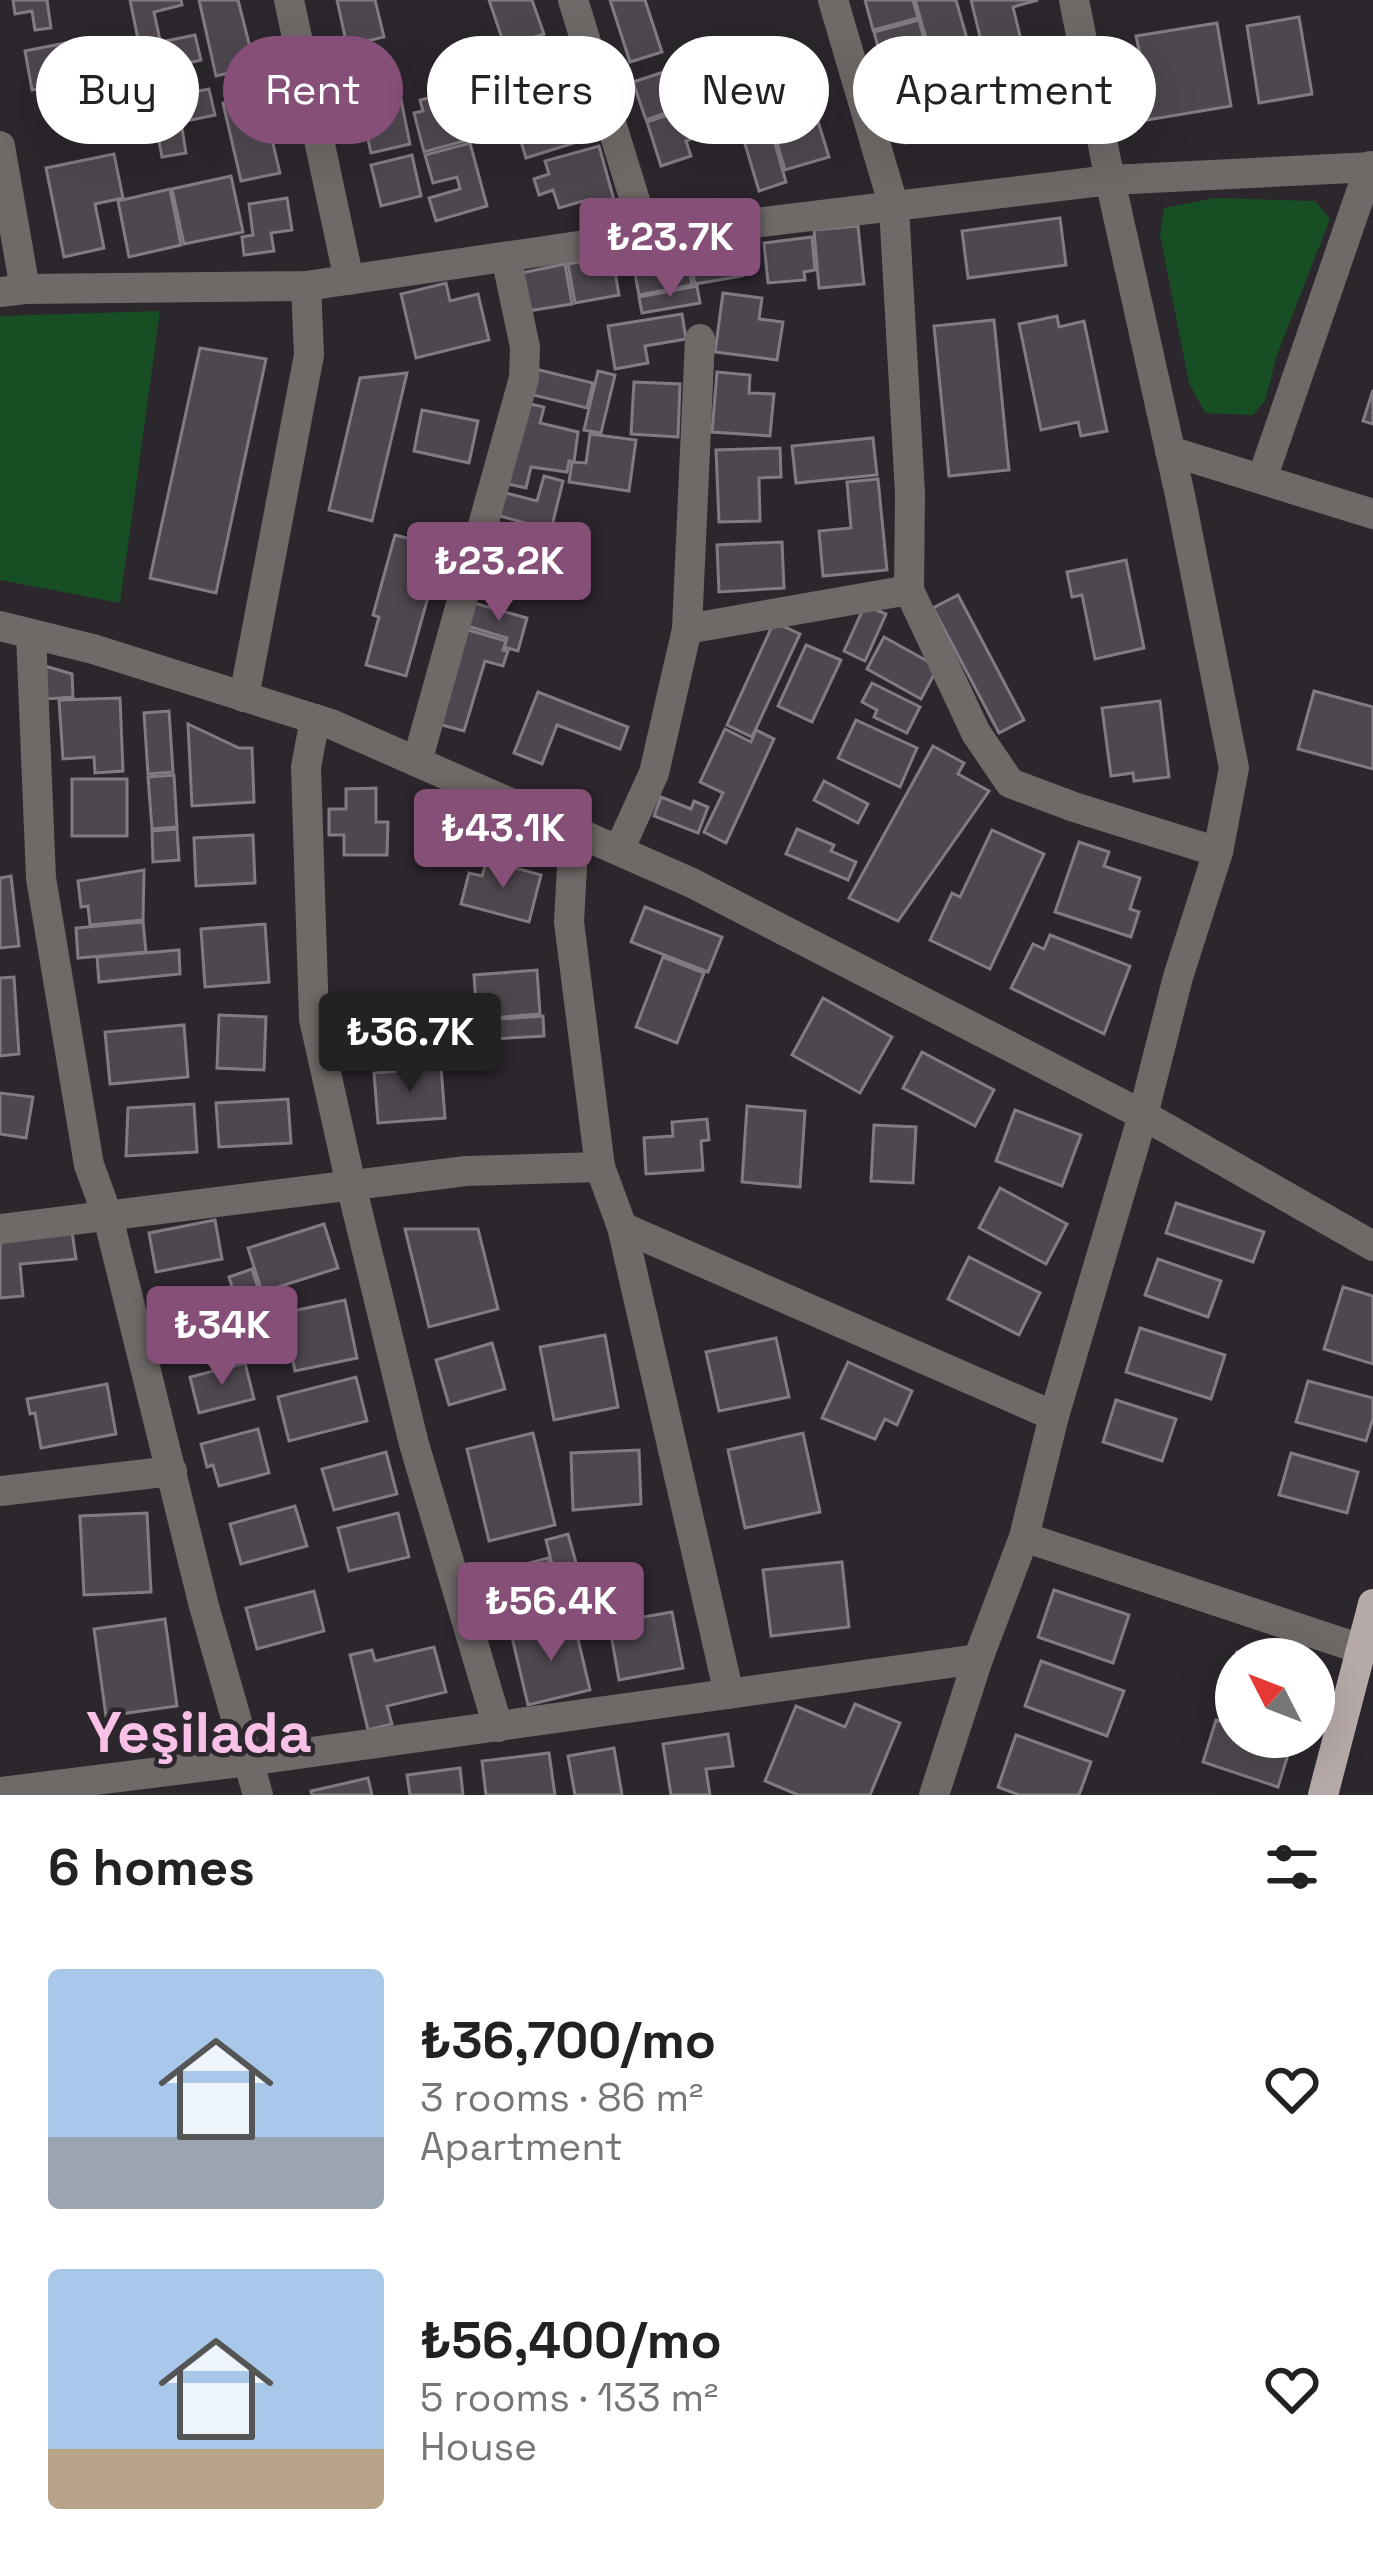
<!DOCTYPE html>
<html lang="en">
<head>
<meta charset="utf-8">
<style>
  body { margin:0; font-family:"Space Grotesk",sans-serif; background:#f6f6f6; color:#222; height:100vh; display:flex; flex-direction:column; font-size:45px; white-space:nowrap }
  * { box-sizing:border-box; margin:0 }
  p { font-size:39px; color:#767676 }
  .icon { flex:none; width:66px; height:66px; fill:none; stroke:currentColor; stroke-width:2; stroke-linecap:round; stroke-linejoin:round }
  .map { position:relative; height:1795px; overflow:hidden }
  .side { display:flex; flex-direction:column; background:#fff; flex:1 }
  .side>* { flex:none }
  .banner { position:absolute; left:36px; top:36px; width:1302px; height:108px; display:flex; gap:24px }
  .needle { width:78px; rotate:312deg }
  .controls { position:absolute; left:1215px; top:1638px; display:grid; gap:24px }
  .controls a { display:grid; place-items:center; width:120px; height:120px; border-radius:50%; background:#fff; box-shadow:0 12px 48px #0002; font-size:60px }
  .price { position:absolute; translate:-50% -102px; padding:0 27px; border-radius:12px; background:#854f77; color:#fff; font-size:39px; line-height:78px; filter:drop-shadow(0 3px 6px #0008) }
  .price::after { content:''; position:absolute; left:50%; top:72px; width:36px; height:27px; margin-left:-18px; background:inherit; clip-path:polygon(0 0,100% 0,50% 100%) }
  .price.selected { background:#222; color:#fff }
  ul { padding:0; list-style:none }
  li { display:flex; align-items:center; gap:36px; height:300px; padding:0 48px }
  li span { display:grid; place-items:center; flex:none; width:336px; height:240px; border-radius:12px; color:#555 }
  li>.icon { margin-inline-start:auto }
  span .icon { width:144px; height:144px; fill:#fffc; stroke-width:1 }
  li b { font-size:51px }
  h2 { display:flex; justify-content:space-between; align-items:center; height:144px; padding:0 48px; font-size:51px }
  .tag { padding:0 42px; border-radius:54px; background:#fff; box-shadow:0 12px 48px #0002; font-size:42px; line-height:108px }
  .tag.selected { background:#854f77; color:#fff }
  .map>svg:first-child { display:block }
  .green { fill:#184e23 }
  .building { fill:#4f474f; stroke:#837b83; stroke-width:3 }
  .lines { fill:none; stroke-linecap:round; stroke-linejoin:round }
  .minor { stroke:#6f6a68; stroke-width:30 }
  .major { stroke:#b6aba8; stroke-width:30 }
  .labels { text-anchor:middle; stroke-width:9; stroke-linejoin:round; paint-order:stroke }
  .district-label { font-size:57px; font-weight:bold; fill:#f9c1e7; stroke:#2c262d }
</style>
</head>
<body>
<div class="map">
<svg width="1373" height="1795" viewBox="0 0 1373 1795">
  <rect width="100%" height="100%" fill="#2c262d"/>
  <g class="green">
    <path d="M1215 198 1315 201 1330 219 1277 355 1265 401 1253 415 1205 413 1189 383 1160 235 1164 208Z"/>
    <path d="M160 311 120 603 0 580V316Z"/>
  </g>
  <g class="building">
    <path d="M13 0H47L51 28 35 30 32 11 15 14Z"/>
    <path d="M130 0H181L182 5 154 12 160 40 139 44Z"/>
    <path d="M199 0H238L255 67 216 76Z"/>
    <path d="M337 0H375L384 37 347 46Z"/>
    <path d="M489 0H532L544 34 505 47Z"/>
    <path d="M610 0H645L662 52 630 62Z"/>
    <path d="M865 0H913L918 18 873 30Z"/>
    <path d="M915 0H956L974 63 936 73Z"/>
    <path d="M971 0H1038L1013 7 1021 40 983 49Z"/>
    <path d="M1299 17 1312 94 1259 103 1247 26Z"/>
    <path d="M919 20 926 46 881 58 874 32Z"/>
    <path d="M1217 23 1231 106 1141 121 1130 56 1140 55 1136 36Z"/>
    <path d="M195 35 201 60 146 72 141 46Z"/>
    <path d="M65 43 72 82 32 90 25 51Z"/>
    <path d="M798 47 812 87 775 100 761 61Z"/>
    <path d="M927 47 935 77 890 89 881 60Z"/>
    <path d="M516 56 524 89 468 102 460 70Z"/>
    <path d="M1053 64 1068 124 990 142 976 82Z"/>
    <path d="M394 65 410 144 371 153 354 74Z"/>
    <path d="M676 68 688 105 646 120 633 82Z"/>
    <path d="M962 72 965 83 955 86 967 126 906 143 892 91Z"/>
    <path d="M209 89 215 115 181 122 186 153 162 157 151 100Z"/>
    <path d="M455 91 468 140 424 152 414 113 423 111 420 100Z"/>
    <path d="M261 94 280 173 241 181 223 103Z"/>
    <path d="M566 96 580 141 526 158 512 112Z"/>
    <path d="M812 102 829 157 785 170 769 115Z"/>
    <path d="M689 108 698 136 686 141 691 156 661 166 647 122Z"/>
    <path d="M767 116 786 182 759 191 739 124Z"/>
    <path d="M470 143 487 206 436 221 429 198 460 189 457 177 433 183 425 155Z"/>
    <path d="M599 146 614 200 592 206 590 199 559 208 553 190 539 195 534 179 549 174 545 161Z"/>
    <path d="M114 154 123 198 95 204 104 248 64 257 46 168Z"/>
    <path d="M412 155 421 196 381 206 371 165Z"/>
    <path d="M231 176 243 232 184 244 172 189Z"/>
    <path d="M170 189 181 245 129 257 118 201Z"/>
    <path d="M287 198 292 230 271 233 274 251 244 255 242 237 253 235 249 204Z"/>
    <path d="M1060 218 1066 265 968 278 962 231Z"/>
    <path d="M858 226 864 284 819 288 814 230Z"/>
    <path d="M734 234 742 276 695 284 687 243Z"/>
    <path d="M812 237 815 270 804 272 805 280 768 283 764 243Z"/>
    <path d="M685 243 692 285 639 295 631 253Z"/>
    <path d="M612 255 619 295 575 303 568 264Z"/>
    <path d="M565 264 572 304 528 311 521 273Z"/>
    <path d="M446 283 450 301 478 294 489 340 416 358 401 294Z"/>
    <path d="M697 286 700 303 642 313 639 297Z"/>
    <path d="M723 293 762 298 759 319 783 322 777 360 715 352Z"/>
    <path d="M682 314 686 339 645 346 648 363 615 369 608 326Z"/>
    <path d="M1057 316 1059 327 1084 321 1107 431 1081 436 1078 422 1041 430 1019 324Z"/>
    <path d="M994 320 1009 470 949 476 934 326Z"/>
    <path d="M200 348 266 359 216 593 150 578Z"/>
    <path d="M531 368 593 383 587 408 525 393Z"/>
    <path d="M598 371 615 375 601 433 584 430Z"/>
    <path d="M717 372 750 375 749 393 774 394 770 436 712 432Z"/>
    <path d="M407 373 372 521 329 510 360 378Z"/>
    <path d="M634 382 680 384 678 437 631 434Z"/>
    <path d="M1373 390V424L1363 421Z"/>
    <path d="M522 402 544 407 540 423 578 432 574 462 569 461 567 472 531 467 526 488 503 483Z"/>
    <path d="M422 410 478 421 469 463 414 451Z"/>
    <path d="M590 434 636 440 629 491 569 482 572 462 586 463Z"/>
    <path d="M873 438 877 475 796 483 792 446Z"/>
    <path d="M780 448 781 477 759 478 760 521 719 522 716 450Z"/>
    <path d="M544 476 563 481 551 530 496 515 502 492 537 501Z"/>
    <path d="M878 479 887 570 823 576 819 531 851 528 847 482Z"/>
    <path d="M492 532 521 540 506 596 477 588Z"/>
    <path d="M395 535 442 547 406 676 366 665 379 617 373 615Z"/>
    <path d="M782 542 784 588 719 592 717 545Z"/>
    <path d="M1126 560 1144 648 1095 659 1082 595 1072 597 1067 572Z"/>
    <path d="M958 595 1024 720 999 733 933 608Z"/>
    <path d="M474 603 527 618 518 651 504 647 507 638 467 626Z"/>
    <path d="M865 605 886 614 865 661 844 651Z"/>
    <path d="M774 622 800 634 752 737 727 725Z"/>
    <path d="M465 629 506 641 503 650 508 651 503 666 485 661 464 731 438 724Z"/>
    <path d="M884 637 938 667 921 699 867 669Z"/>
    <path d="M806 645 841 660 812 722 778 706Z"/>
    <path d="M45 666 72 674 73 697 46 699Z"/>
    <path d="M872 683 920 707 907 733 874 717 877 710 862 702Z"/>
    <path d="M1314 691 1373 707V769L1298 749Z"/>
    <path d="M538 692 628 727 620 749 557 725 542 764 514 753Z"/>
    <path d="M120 698 123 771 95 773 94 757 63 759 59 700Z"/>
    <path d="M1160 701 1169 777 1134 781 1133 773 1111 776 1102 708Z"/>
    <path d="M169 711 173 772 148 774 144 713Z"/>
    <path d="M856 720 917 748 900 787 838 758Z"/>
    <path d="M188 724 239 748H252L254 802 192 806Z"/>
    <path d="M725 729 751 742 756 730 774 739 726 843 704 832 723 793 700 782Z"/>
    <path d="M933 746 964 763 958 774 989 791 898 921 849 898Z"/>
    <path d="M174 775 177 827 152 829 148 777Z"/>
    <rect x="72" y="779" width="55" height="57"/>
    <path d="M824 781 868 804 858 823 814 800Z"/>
    <path d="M376 788V822H388L387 855H344V835H329V809H346V789Z"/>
    <path d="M661 797 691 809 694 801 708 807 698 833 654 816Z"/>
    <path d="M177 829 179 860 153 862 152 831Z"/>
    <path d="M797 829 834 845 831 851 856 862 848 880 786 854Z"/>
    <path d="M992 830 1044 854 990 969 930 940 952 893 960 897Z"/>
    <path d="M253 835 255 883 196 886 194 838Z"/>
    <path d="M1079 842 1109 852 1104 866 1140 878 1130 909 1139 912 1131 937 1055 912Z"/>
    <path d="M487 860 541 875 529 922 461 904 469 873 482 876Z"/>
    <path d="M144 870 143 920 90 925 88 906 81 907 78 881Z"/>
    <path d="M11 876 19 946 0 948V878Z"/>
    <path d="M645 907 722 937 708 972 631 942Z"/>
    <path d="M143 922 146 952 78 958 76 928Z"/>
    <path d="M265 924 269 982 205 987 201 929Z"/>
    <path d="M1050 935 1130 966 1104 1034 1011 988 1033 944 1044 949Z"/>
    <path d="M179 950 180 974 99 982 97 957Z"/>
    <path d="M663 957 704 973 677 1043 636 1027Z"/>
    <path d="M537 970 540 1014 477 1019 474 975Z"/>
    <path d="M14 977 19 1054 0 1056V978Z"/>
    <path d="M823 998 892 1037 860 1093 792 1055Z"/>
    <path d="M219 1015 266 1017 264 1070 217 1068Z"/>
    <path d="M543 1016 544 1036 458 1041 456 1022Z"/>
    <path d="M184 1025 188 1077 110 1084 105 1032Z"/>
    <path d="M922 1052 994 1090 975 1126 903 1088Z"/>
    <path d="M441 1067 445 1118 378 1123 374 1073Z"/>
    <path d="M0 1093 33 1097 26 1138 0 1134Z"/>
    <path d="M288 1099 291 1143 219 1147 216 1103Z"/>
    <path d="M194 1104 197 1152 126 1156 128 1108Z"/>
    <path d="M747 1106 805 1111 800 1187 742 1182Z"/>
    <path d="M1015 1110 1081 1135 1062 1186 996 1161Z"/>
    <path d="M707 1119 709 1140 701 1141 703 1170 646 1174 644 1138 673 1136 672 1122Z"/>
    <path d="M874 1125 916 1127 913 1183 871 1181Z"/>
    <path d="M1000 1188 1067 1224 1046 1264 979 1228Z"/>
    <path d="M1176 1203 1264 1232 1253 1262 1166 1233Z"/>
    <path d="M215 1220 222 1259 156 1272 149 1233Z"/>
    <path d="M324 1224 338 1268 262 1292 248 1248Z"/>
    <path d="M405 1229H478L498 1309 429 1327Z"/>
    <path d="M72 1232 76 1259 20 1264 23 1296 0 1298V1240Z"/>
    <path d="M969 1257 1040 1293 1019 1335 948 1299Z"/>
    <path d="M1158 1259 1221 1281 1208 1317 1145 1295Z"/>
    <path d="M252 1269 274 1338 250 1345 229 1277Z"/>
    <path d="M230 1287 245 1338 184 1357 167 1306Z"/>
    <path d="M1343 1287 1373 1296V1364L1324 1349Z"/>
    <path d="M345 1300 357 1358 295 1371 283 1313Z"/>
    <path d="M1140 1328 1225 1355 1211 1399 1126 1372Z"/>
    <path d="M605 1335 618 1407 554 1420 540 1347Z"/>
    <path d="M776 1338 789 1397 719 1411 706 1352Z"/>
    <path d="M492 1343 505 1389 449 1405 436 1360Z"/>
    <path d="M848 1362 912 1391 897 1425 885 1419 875 1439 822 1418Z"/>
    <path d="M245 1363 254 1399 199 1413 190 1377Z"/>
    <path d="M356 1377 367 1421 289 1441 278 1397Z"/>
    <path d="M1308 1381 1373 1398V1418L1366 1441 1296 1422Z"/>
    <path d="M107 1384 116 1434 41 1448 35 1413 30 1414 27 1399Z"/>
    <path d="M1116 1400 1176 1419 1162 1461 1103 1442Z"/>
    <path d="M258 1429 269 1473 219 1486 213 1465 207 1467 201 1444Z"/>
    <path d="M533 1433 555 1525 489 1541 467 1449Z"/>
    <path d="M803 1433 820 1512 745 1528 728 1450Z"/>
    <path d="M639 1450 641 1504 573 1510 571 1453Z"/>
    <path d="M386 1452 397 1494 334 1510 322 1469Z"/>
    <path d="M1291 1453 1358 1472 1347 1513 1279 1495Z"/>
    <path d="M295 1506 307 1546 241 1564 230 1524Z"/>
    <path d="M147 1513 151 1592 84 1595 80 1516Z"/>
    <path d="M398 1513 409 1557 349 1571 338 1528Z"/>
    <path d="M568 1534 587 1602 563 1608 546 1540Z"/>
    <path d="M548 1558 558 1598 502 1612 492 1573Z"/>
    <path d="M842 1562 849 1627 771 1636 763 1570Z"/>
    <path d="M1054 1590 1129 1615 1113 1663 1038 1637Z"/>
    <path d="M314 1591 324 1631 257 1649 246 1608Z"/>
    <path d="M672 1612 683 1668 619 1680 609 1623Z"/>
    <path d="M165 1619 177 1706 106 1716 94 1629Z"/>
    <path d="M574 1622 590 1690 528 1705 512 1637Z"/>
    <path d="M434 1647 446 1692 387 1706 392 1724 368 1730 350 1655 372 1650 375 1661Z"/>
    <path d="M1237 1652 1259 1659H1236V1700L1224 1696Z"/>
    <path d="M1041 1661 1124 1691 1107 1736 1025 1706Z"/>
    <path d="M855 1704 900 1723 870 1795H798L765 1781 796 1706 845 1727Z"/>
    <path d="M1216 1720 1236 1727V1737H1267L1291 1745 1278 1787 1203 1762Z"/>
    <path d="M728 1734 733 1766 706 1769 710 1795H671L663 1744Z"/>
    <path d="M1016 1735 1091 1762 1079 1795H1019L998 1787Z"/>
    <path d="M614 1748 622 1795H575L568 1756Z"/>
    <path d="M549 1753 555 1795H486L482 1761Z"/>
    <path d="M460 1768 463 1795H410L407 1775Z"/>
    <path d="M368 1778 372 1795H312L311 1791Z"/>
  </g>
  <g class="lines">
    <g class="minor">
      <path d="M289 0 349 280"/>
      <path d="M573 0 646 236"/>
      <path d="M833 0 894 207 910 493 909 590"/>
      <path d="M0 146 25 289"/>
      <path d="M0 292 25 289 306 286 646 236 1110 180 1373 167"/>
      <path d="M1170 451 1373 514"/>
      <path d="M1262 479 1370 166"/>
      <path d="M0 626 93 649 331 724 692 883 1143 1115 1373 1246"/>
      <path d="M687 629 909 590 976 733 1010 783 1074 807 1218 852"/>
      <path d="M31 634 41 878 89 1165 108 1217 204 1606 258 1795"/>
      <path d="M244 697 309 355 306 286"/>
      <path d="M315 719 306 767 314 1019 351 1185 414 1444 498 1727"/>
      <path d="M417 762 524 378 525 347 506 257"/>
      <path d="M574 831 569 922 600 1167 622 1227 729 1694"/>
      <path d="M619 850 654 773 687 629 700 339"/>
      <path d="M622 1227 1054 1416"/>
      <path d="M0 1229 466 1171 600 1167"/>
      <path d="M0 1491 172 1471"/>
      <path d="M1024 1537 1361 1649"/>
      <path d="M0 1792 248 1761 978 1659"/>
      <path d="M934 1795 978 1659 1024 1537 1054 1416 1143 1115 1178 977 1218 852 1234 768 1180 495 1110 180 1074 0"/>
    </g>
    <path class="major" d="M1323 1795 1373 1604"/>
  </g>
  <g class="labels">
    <g class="district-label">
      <text x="199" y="1752">Yeşilada</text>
    </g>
  </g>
</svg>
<div class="controls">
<a><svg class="needle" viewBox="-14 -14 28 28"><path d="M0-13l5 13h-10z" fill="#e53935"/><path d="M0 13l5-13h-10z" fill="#767676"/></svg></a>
</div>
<b class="price" style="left:670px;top:300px">₺23.7K</b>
<b class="price" style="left:499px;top:624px">₺23.2K</b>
<b class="price" style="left:503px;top:891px">₺43.1K</b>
<b class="price selected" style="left:410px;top:1095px">₺36.7K</b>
<b class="price" style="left:222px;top:1388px">₺34K</b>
<b class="price" style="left:551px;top:1664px">₺56.4K</b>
<div class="banner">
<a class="tag">Buy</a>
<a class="tag selected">Rent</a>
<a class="tag">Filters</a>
<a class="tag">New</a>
<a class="tag">Apartment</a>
</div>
</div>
<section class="side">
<h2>6 homes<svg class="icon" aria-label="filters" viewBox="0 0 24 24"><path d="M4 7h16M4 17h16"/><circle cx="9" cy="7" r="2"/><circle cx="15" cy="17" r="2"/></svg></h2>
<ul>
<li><span style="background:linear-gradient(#a9c7e8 70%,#9aa5b1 0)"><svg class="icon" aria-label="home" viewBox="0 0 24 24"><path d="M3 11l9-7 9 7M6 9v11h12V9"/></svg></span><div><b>₺36,700/mo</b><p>3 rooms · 86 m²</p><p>Apartment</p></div><svg class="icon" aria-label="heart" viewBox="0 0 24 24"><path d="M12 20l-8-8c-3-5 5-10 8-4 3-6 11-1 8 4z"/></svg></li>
<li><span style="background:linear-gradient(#a9c7e8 75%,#b9a48a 0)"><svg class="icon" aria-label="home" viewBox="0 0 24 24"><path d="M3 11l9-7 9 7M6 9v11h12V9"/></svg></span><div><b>₺56,400/mo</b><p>5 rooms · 133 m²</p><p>House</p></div><svg class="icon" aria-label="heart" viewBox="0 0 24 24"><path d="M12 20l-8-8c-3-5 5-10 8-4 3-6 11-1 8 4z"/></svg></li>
</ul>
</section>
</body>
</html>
